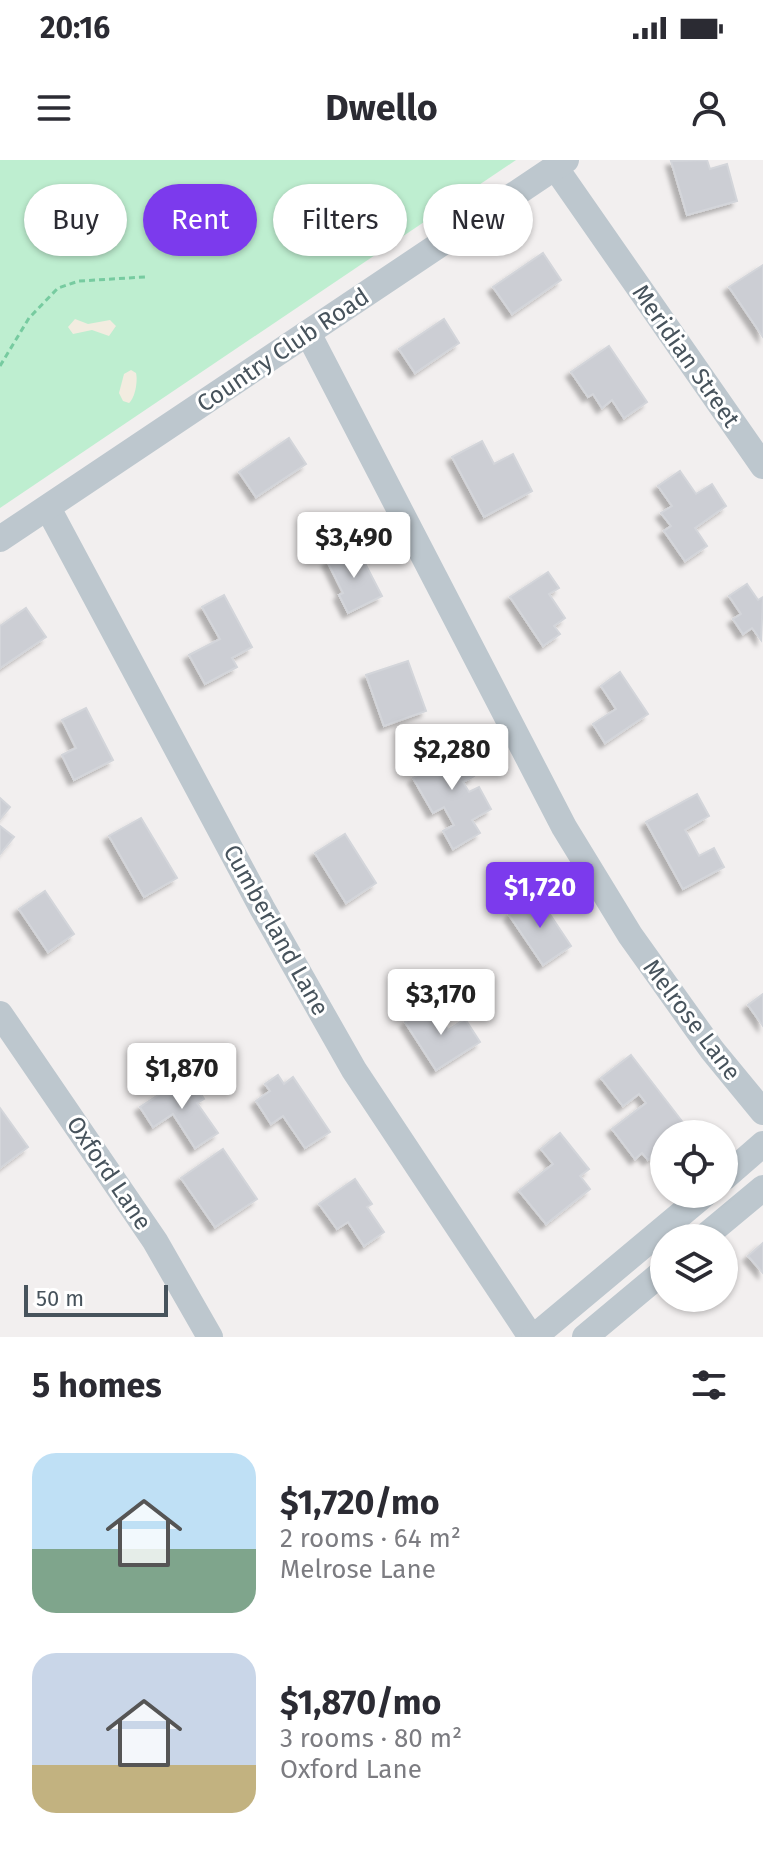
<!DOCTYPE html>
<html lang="en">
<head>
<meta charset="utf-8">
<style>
  body { margin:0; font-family:"Fira Sans",sans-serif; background:#f2f2f3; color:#2b2b33; height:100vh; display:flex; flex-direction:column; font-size:30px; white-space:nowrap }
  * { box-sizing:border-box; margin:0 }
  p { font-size:26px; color:#7c7c81 }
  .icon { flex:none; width:44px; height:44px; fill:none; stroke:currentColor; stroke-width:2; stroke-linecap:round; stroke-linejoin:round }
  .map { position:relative; height:1177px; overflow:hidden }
  .side { display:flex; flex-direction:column; background:#fff; flex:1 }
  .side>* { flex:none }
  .top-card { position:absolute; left:24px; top:24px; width:716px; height:72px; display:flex; gap:16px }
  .controls { position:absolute; left:650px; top:960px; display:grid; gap:16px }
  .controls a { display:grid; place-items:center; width:88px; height:88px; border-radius:50%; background:#fff; box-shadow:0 2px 6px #0004; font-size:40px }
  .scale { position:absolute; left:24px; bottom:20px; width:144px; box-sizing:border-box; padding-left:8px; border:4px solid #47535c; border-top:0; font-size:22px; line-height:28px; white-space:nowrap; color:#47535c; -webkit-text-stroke:6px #fff; paint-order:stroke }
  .price { position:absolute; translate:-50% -68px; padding:0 18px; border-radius:8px; background:#fff; color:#222; font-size:26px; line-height:52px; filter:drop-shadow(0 2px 4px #0008) }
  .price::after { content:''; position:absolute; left:50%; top:48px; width:24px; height:18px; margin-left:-12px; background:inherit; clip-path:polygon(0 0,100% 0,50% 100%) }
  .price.selected { background:#7c3aed; color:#fff }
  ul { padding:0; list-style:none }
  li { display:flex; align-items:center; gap:24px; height:200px; padding:0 32px }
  li span { display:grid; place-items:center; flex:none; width:224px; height:160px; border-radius:24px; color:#555 }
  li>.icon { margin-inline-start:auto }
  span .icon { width:96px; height:96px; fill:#fffc; stroke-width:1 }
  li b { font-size:34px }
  h2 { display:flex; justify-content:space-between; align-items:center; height:96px; padding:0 32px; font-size:34px }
  .tag { padding:0 28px; border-radius:36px; background:#fff; box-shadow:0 2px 6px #0004; font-size:28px; line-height:72px }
  .tag.selected { background:#7c3aed; color:#fff }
  .status { display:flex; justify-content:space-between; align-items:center; height:56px; padding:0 40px; background:#fff; direction:ltr }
  .status svg { height:22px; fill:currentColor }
  header { display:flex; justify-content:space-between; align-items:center; height:104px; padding:0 32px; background:#fff; font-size:36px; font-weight:700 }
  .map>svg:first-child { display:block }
  .green { fill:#beeed0 }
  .sand { fill:#f2ece0 }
  .building { fill:#ccced4; stroke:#d3d5da; stroke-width:2; filter:url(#shadow) }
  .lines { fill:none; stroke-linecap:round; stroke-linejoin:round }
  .path { stroke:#77cba0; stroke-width:3; stroke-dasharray:6 4; stroke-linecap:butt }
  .minor { stroke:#bdc7ce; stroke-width:26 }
  .labels { text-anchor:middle; stroke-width:6; stroke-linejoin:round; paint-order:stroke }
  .street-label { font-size:24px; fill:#47535c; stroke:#fff }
</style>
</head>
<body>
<div class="status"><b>20:16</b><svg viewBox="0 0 49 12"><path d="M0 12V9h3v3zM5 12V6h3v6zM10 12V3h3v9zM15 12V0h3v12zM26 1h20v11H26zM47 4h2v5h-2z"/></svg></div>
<header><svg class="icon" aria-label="menu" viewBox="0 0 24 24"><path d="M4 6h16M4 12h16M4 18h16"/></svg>Dwello<svg class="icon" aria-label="person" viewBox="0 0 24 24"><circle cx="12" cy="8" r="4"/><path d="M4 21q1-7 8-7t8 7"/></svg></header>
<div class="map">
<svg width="763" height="1177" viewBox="0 0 763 1177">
  <defs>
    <filter id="shadow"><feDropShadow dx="-5" dy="5" stdDeviation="2" flood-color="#0004"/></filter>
  </defs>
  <rect width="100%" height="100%" fill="#f2efef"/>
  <path class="green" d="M0 0H516L0 348Z"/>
  <g class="sand">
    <path d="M75 159 88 164 110 160 116 166 109 176 92 170 73 174 68 167Z"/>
    <path d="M131 210 136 213C138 221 135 238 129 243L123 241 119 233 124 214Z"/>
  </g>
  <g class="building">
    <path d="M707 0 710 9 727 4 737 41 687 55 671 1Z"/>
    <path d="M543 93 561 120 512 154 493 127Z"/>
    <path d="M763 105V177L729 127Z"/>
    <path d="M444 159 459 183 415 213 399 189Z"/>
    <path d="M609 186 647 242 624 258 612 240 602 248 593 234 588 237 571 212Z"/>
    <path d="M289 278 306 304 256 337 239 312Z"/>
    <path d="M482 281 494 304 513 294 532 331 484 357 452 297Z"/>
    <path d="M680 311 696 334 712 324 726 346 695 368 707 386 685 401 664 371 671 366 661 353 672 346 658 326Z"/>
    <path d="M356 386 382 436 348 453 339 435 343 433 327 401Z"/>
    <path d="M548 412 559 428 549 434 565 458 554 466 560 474 543 486 510 437Z"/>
    <path d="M747 424 758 440 763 437 761 480 752 468 743 474 733 459 741 454 729 436Z"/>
    <path d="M224 435 252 487 232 498 237 507 205 524 189 495 220 479 202 447Z"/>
    <path d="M26 448 46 477 0 508V466Z"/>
    <path d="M408 501 426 551 384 566 366 515Z"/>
    <path d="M620 512 648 554 605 583 593 564 616 549 601 526Z"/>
    <path d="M86 548 113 600 74 620 62 595 76 588 62 560Z"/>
    <path d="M453 580 474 616 463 622 469 632 479 627 491 649 472 660 480 673 453 689 443 671 454 665 444 647 433 653 413 618 427 609 421 599Z"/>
    <path d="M697 634 709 656 685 670 699 696 714 688 724 707 683 729 646 662Z"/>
    <path d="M0 638 10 647 0 659Z"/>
    <path d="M141 658 177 718 144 737 109 676Z"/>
    <path d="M0 666 14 677 0 694Z"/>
    <path d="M345 674 376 723 346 743 315 693Z"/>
    <path d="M45 731 74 774 48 792 19 749Z"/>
    <path d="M537 735 571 786 543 805 509 755Z"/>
    <path d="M763 834V866L748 845Z"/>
    <path d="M432 845 448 870 465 859 480 882 436 910 405 862Z"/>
    <path d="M631 895 688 969 682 974H664V988L648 1000 642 993 635 999 612 969 646 943 639 934 623 946 601 918Z"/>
    <path d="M189 915 204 939 197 943 218 973 195 988 173 954 153 967 140 947Z"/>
    <path d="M278 915 284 924 293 917 330 972 305 988 283 956 271 964 256 941 270 931 265 924Z"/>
    <path d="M0 948 28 987 0 1008Z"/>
    <path d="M560 973 589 1009 580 1016 590 1029 546 1064 519 1031 553 1004 541 989Z"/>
    <path d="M223 989 257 1039 215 1067 181 1018Z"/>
    <path d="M355 1019 372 1044 367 1047 384 1072 364 1086 348 1062 337 1069 319 1044Z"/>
    <path d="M763 1083V1113L748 1096Z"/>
  </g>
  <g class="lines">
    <path class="path" d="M0 206 29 158 58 128 79 121 145 117"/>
    <g class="minor">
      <path d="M555 7 763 306"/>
      <path d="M308 173 564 667 630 775 712 890 763 952"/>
      <path d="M48 348 262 748 354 910 531 1177"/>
      <path d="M0 379 566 0"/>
      <path d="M0 854 155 1081 210 1177"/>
      <path d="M724 1018 763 984"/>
      <path d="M703 1078 763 1028"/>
      <path d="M534 1177 705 1034"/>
      <path d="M585 1177 664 1111"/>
    </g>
  </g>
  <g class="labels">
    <g class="street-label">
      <text transform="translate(283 190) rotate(-34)" y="8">Country Club Road</text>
      <text transform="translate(686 196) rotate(55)" y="8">Meridian Street</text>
      <text transform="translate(276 770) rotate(61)" y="8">Cumberland Lane</text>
      <text transform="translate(692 860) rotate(53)" y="8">Melrose Lane</text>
      <text transform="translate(109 1013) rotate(56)" y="8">Oxford Lane</text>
    </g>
  </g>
</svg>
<div class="controls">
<a><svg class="icon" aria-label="locate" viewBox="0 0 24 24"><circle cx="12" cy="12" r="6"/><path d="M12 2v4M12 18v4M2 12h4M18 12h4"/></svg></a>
<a><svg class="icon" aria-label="layers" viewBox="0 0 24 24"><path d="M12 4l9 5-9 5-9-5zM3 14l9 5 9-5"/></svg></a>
</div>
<div class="scale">50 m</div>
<b class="price" style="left:354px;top:420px">$3,490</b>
<b class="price" style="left:452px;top:632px">$2,280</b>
<b class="price selected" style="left:540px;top:770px">$1,720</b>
<b class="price" style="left:441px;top:877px">$3,170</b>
<b class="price" style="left:182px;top:951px">$1,870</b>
<div class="top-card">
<a class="tag">Buy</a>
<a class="tag selected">Rent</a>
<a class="tag">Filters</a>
<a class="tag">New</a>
</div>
</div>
<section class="side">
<h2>5 homes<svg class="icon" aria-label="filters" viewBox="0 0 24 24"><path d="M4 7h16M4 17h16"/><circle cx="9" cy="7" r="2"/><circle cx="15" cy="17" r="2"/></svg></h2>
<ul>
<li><span style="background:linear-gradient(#bfe0f5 60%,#7fa58c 0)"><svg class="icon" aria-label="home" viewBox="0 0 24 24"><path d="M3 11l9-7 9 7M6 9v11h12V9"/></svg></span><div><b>$1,720/mo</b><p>2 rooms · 64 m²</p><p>Melrose Lane</p></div></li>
<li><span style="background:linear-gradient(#c9d6e8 70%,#c2b280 0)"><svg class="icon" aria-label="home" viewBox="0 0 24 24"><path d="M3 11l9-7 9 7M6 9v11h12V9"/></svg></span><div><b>$1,870/mo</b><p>3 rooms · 80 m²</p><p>Oxford Lane</p></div></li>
</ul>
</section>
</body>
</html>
